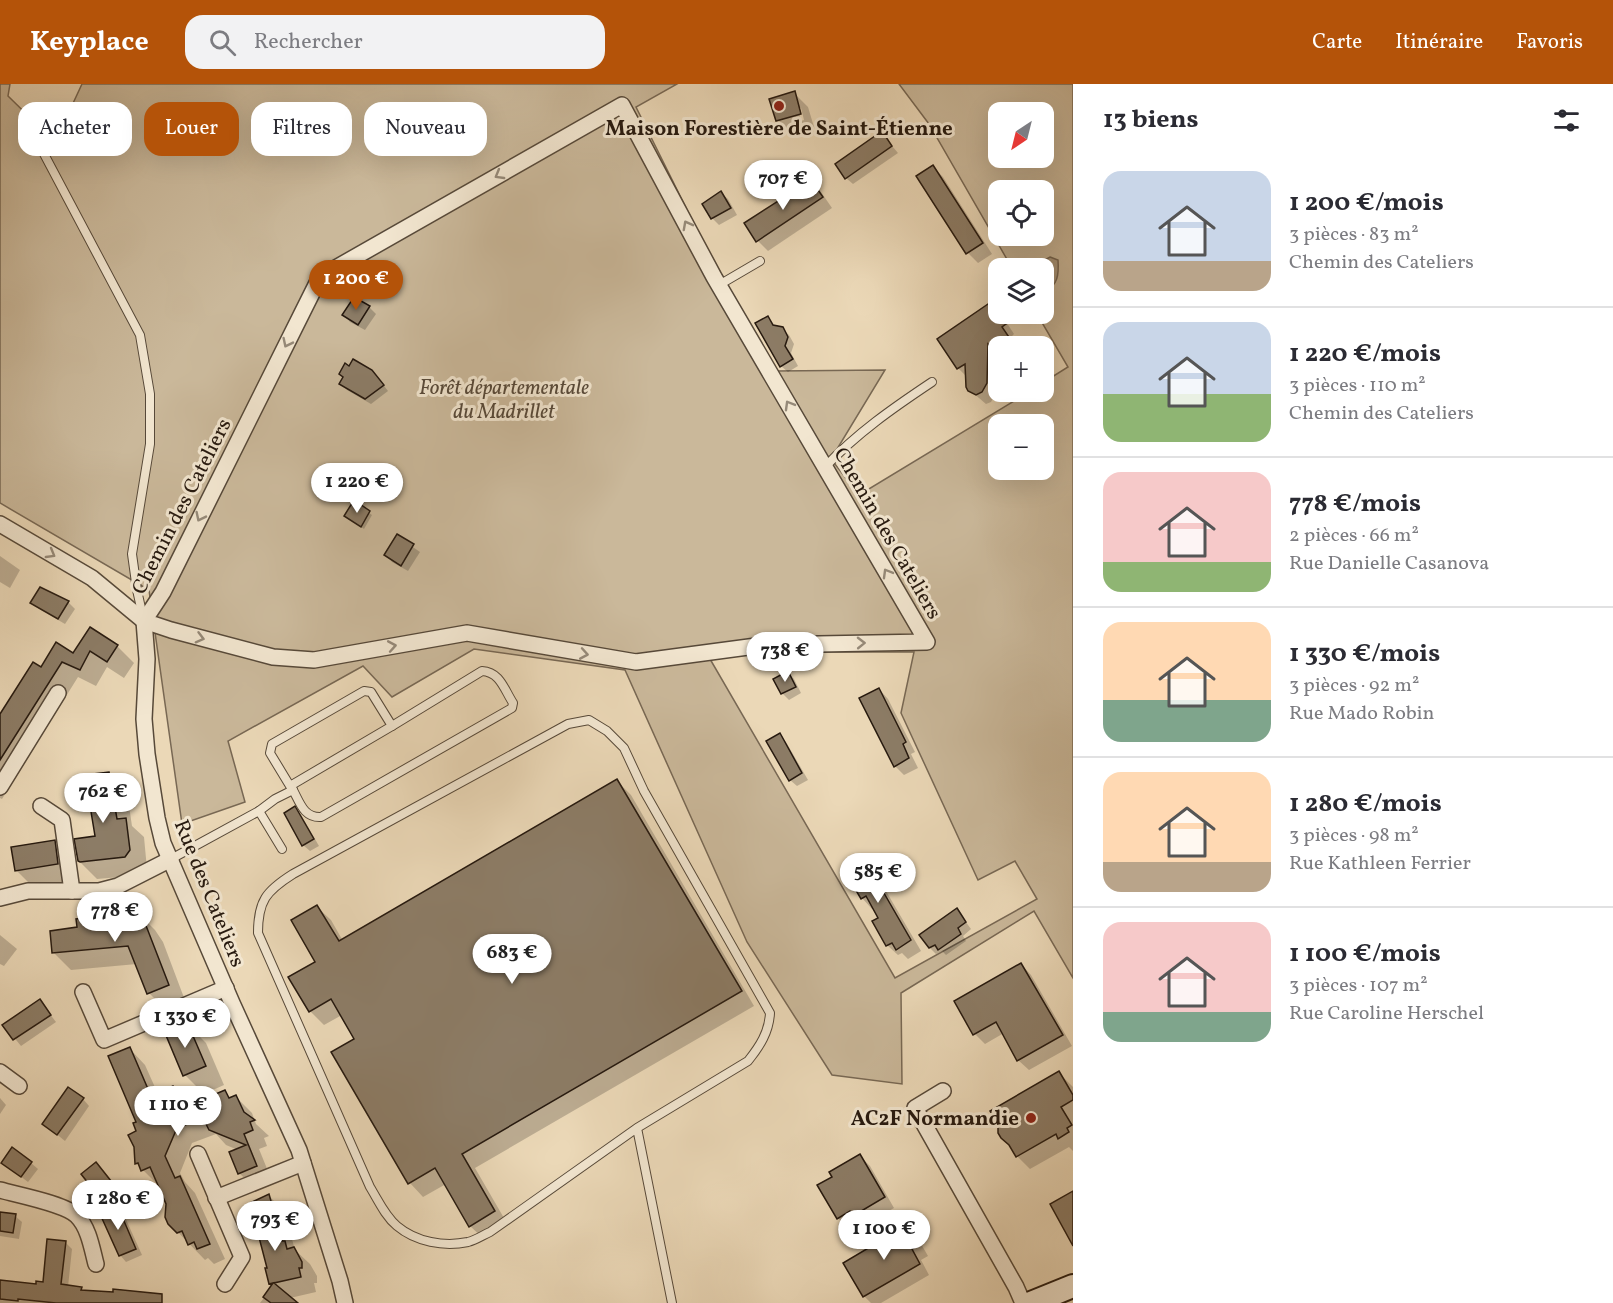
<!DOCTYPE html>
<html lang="fr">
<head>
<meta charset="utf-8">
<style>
  body { margin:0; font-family:Vollkorn,serif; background:#f2f2f3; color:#2b2b33; height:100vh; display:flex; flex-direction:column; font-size:22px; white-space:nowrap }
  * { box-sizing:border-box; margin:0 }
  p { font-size:20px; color:#7c7c81 }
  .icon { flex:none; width:33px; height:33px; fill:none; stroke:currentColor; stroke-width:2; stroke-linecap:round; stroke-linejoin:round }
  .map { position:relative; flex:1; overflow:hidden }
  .panel { display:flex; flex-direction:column; background:#fff; width:540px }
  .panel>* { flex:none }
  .hud { position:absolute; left:18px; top:18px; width:570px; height:54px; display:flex; gap:12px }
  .needle { width:39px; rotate:215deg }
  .tools { position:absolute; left:988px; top:18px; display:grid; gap:12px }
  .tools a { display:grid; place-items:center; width:66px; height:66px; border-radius:12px; background:#fff; box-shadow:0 6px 24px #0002; font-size:30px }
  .price { position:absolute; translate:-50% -51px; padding:0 14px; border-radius:21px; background:#fff; color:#222; font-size:20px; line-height:39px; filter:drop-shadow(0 2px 3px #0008) }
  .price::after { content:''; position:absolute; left:50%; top:36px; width:18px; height:14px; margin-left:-9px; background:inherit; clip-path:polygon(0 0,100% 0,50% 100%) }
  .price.on { background:#b45309; color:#fff }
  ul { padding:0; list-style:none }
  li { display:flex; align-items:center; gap:18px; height:150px; padding:0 30px }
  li+li { border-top:2px solid #e1e1e2 }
  li span { display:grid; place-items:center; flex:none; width:168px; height:120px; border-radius:18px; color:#555 }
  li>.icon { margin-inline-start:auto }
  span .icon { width:72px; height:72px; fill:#fffc; stroke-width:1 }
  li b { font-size:26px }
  h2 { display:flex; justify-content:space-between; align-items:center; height:72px; padding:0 30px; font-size:26px }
  .tag { padding:0 21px; border-radius:18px; background:#fff; box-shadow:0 6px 24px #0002; font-size:21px; line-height:54px }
  .tag.on { background:#b45309; color:#fff }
  header { display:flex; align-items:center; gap:36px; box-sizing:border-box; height:84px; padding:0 30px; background:#b45309; color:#fff }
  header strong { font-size:28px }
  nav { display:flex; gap:33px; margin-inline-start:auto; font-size:21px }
  .search { width:420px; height:54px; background:#f2f2f3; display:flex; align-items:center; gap:15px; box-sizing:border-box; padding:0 21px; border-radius:18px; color:#7c7c81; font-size:22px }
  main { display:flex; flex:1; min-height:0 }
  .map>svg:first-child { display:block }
  .green { fill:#cab89a; stroke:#786854; stroke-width:1.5; fill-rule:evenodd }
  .water { fill:#a8977e; stroke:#746552; stroke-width:1.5 }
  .shadow { fill:#0003; fill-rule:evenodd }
  .building { fill:#8c7c66; stroke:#26190f; stroke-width:1.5 }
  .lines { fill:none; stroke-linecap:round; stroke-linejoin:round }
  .lane-casing { stroke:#574939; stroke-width:10 }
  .street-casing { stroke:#574939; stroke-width:18 }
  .secondary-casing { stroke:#26190f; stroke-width:26 }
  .lane { stroke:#f2e6d0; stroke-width:8 }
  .street { stroke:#f2e6d0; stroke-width:15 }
  .secondary { stroke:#f2e6d0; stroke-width:22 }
  .oneway { stroke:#968a79 }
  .poi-dot { fill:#8f2418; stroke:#f2e6d0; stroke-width:2 }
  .labels { text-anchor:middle; stroke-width:6; stroke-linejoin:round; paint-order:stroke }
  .poi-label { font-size:21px; font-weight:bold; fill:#26190f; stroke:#f2e6d0 }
  .park-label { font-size:21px; font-style:italic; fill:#574939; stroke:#f2e6d0 }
  .street-label { font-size:21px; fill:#26190f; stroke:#f2e6d0 }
</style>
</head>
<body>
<header>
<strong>Keyplace</strong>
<div class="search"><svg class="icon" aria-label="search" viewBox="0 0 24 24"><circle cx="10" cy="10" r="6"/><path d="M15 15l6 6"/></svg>Rechercher</div>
<nav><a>Carte</a><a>Itinéraire</a><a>Favoris</a></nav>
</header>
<main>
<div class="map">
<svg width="1073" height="1219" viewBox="0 0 1073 1219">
  <rect width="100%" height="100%" fill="#ebd8b7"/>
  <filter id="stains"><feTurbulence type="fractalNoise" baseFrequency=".00333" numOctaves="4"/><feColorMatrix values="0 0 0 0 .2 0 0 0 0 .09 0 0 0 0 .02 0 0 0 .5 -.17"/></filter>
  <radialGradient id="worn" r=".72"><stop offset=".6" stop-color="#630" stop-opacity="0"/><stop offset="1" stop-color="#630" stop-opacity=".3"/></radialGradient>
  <path class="green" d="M0 0H10L8 12 55 58 82 0H677L636 23 701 154 776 287 885 286 831 375 859 411 1029 308H1044V298L1068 283 1037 230H1044V184H1012L929 40 899 0H1073V894L1034 827 901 909 902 1000 832 991 747 858 625 586 474 565 392 613 363 582 228 657 245 718 182 740 149 506 0 419ZM999 28H1044V74H999ZM999 106H1044V152H999ZM999 340H1044V386H999ZM764 568H914L901 629 978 796 1015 777 1037 815 895 894 710 575Z"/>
  <path class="water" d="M1050 173 1058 176C1059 191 1058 201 1044 209V184H1030Z"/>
  <g class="shadow">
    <path d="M794 9 808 23 814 43 792 50 778 36ZM798 24H801L804 36 801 37Z"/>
    <path d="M881 49 898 69 853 100 846 94Z"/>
    <path d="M933 83 943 93 992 170 978 179 968 169Z"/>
    <path d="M811 98 821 108 832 124 768 167 758 157Z"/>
    <path d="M721 109 728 115 737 131 719 141 712 134Z"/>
    <path d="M354 215 369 223 376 230 365 246 350 238 344 231Z"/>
    <path d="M991 220 1001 230 1014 250 1011 253 1017 262H999V295L995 297 996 309 991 318 986 320 972 308 967 293 958 284Z"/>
    <path d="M768 233 776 243 782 245 789 251 794 260 791 269 798 282 788 288 781 282Z"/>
    <path d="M344 294H378L388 307 371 320 347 306 341 300Z"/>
    <path d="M369 429 372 431 364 445 346 432Z"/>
    <path d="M397 452 420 468 408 487 392 478 386 471Z"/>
    <path d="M0 472 20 486 10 504 0 498Z"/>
    <path d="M68 518 75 525 65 540 39 525 32 519Z"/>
    <path d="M90 545 117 562 134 579 124 594 107 583 96 602 78 593 2 715 0 714V633L42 585 74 571Z"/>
    <path d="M788 589 794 595 801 609 789 616 782 609Z"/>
    <path d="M879 605 888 615 915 668 911 670 918 684 904 691 895 682Z"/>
    <path d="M780 651 786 658 808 696 797 702 790 696Z"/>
    <path d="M109 690 127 708 132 742 144 753 147 785 144 791 97 795 79 777 97 754Z"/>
    <path d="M617 697 631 711 754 922 475 1084 508 1141 484 1155 470 1142 446 1100 423 1113 410 1099 356 955 342 931 324 941 310 927 317 878V823L331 836 343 857Z"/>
    <path d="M294 724 301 731 319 762 310 767 303 761Z"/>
    <path d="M54 758 73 776 76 799 35 805 16 786Z"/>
    <path d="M862 773 872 783 921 867 908 875 902 869 898 871 887 861 880 835 874 824 872 825 862 814Z"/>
    <path d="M957 826 971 845 963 852 966 857 946 871 942 867 936 870 930 864Z"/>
    <path d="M137 828 155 846 163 858 186 919 167 927 149 909 137 880 71 886 53 868 124 832Z"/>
    <path d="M0 851 17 865 4 882 0 880Z"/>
    <path d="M1021 880 1031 891 1072 962 1029 986 1018 976 1004 949 985 960 975 950Z"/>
    <path d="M40 917 56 938 21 962 4 941Z"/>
    <path d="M187 940 206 959 224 1001 204 1010 185 991 167 949Z"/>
    <path d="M130 965 145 981 158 1010 172 1004 188 1020 225 1008 231 1015 236 1013 252 1029 256 1040 269 1052 264 1054 267 1062 259 1065 272 1097 255 1104 239 1089 238 1066 226 1061 216 1050 192 1059 180 1089 185 1098 195 1109 225 1175 214 1180 208 1174 205 1176 169 1139 167 1120 158 1101 136 1079 138 1039Z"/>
    <path d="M1059 989 1073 1003V1067L1069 1063 1030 1085 1017 1072Z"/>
    <path d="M0 1014 6 1021 0 1030Z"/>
    <path d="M83 1015 89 1022 65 1057 44 1040Z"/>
    <path d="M860 1072 870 1082 894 1124 864 1141 860 1137 848 1144 838 1134 834 1093Z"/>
    <path d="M3 1079H31L38 1085 28 1098Z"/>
    <path d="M102 1086 116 1104 104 1114 97 1108Z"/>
    <path d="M269 1112 284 1127 295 1166 310 1180 317 1192V1199H314L316 1208 290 1214 296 1219H260L273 1202 270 1200 261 1155Z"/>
    <path d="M118 1125 124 1131 142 1171 126 1178 120 1171Z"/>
    <path d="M0 1129 15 1132 22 1138 19 1155 0 1152Z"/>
    <path d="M907 1143 917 1153 928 1172 921 1176 929 1191 881 1219H871L864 1212 845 1179Z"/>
    <path d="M65 1158 72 1165 68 1203 81 1204 85 1208 156 1211 163 1219H0V1197L37 1202 44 1200Z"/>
  </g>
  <g class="building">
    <path d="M795 7 801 30 776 37 769 15Z"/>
    <path d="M882 47 892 62 845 95 835 80Z"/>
    <path d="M933 81 983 159 966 170 916 92Z"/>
    <path d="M811 96 823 113 756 158 744 139Z"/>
    <path d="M721 107 731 124 711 135 702 120Z"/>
    <path d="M354 213 370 222 358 241 342 231Z"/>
    <path d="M991 218 1006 240 1002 243 1015 262H990L988 260 987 299 982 308 976 311 968 307 966 303 965 280 957 285 937 255Z"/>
    <path d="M768 232 773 241 783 243 788 253 785 262 793 275 780 283 755 239Z"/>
    <path d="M353 275 372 286 384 301 365 315 339 300 343 293 339 290 345 279 349 282Z"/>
    <path d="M354 416 370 427 361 443 344 432Z"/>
    <path d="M397 450 414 460 401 482 384 471Z"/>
    <path d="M40 503 69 517 58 535 30 519Z"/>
    <path d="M90 543 118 561 107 578 90 567 80 586 62 578 0 676V630L33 578 41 583 56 558 73 569Z"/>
    <path d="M788 587 796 603 781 610 773 595Z"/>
    <path d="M879 604 906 658 903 660 909 674 894 683 859 614Z"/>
    <path d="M780 649 802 689 789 697 766 657Z"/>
    <path d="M109 688 117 735 126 734 130 766 125 773 80 778 78 777 74 755 95 752 85 691Z"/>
    <path d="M617 695 742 907 462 1070 495 1127 469 1143 435 1084 408 1100 331 968 354 955 331 915 309 928 288 893 315 878 291 836 317 821 339 857Z"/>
    <path d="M295 722 314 755 302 762 284 729Z"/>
    <path d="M55 756 58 780 15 787 11 763Z"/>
    <path d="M862 771 911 856 896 866 892 859 886 862 872 837 878 834 866 812 861 815 847 791 851 788 848 780Z"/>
    <path d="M957 824 966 838 958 844 961 850 938 866 935 861 929 864 919 851Z"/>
    <path d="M137 826 143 840 145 839 169 901 147 910 128 862 52 869 50 847 77 843 76 835 122 830V828Z"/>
    <path d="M1021 879 1063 951 1017 977 996 938 973 951 954 917Z"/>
    <path d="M40 915 51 931 13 956 2 941Z"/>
    <path d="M187 938 206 982 183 992 165 949Z"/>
    <path d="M130 963 151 1012 173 1002 181 1021 198 1013 211 1012 225 1006 229 1014 236 1011 244 1028 255 1036 250 1038 253 1046 244 1050 257 1082 238 1090 229 1068 246 1061 209 1046 203 1034 177 1044 165 1072 175 1094 180 1092 210 1160 197 1165 194 1158 188 1161 182 1147 177 1149 168 1140 165 1133 166 1120 150 1083 141 1087 138 1079 135 1080 134 1063 128 1051 136 1047 133 1039 136 1038 108 972Z"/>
    <path d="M1059 987 1073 1011V1016L1061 1023 1072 1041 1067 1044 1069 1048 1058 1055 1056 1050 1016 1073 1009 1061 1001 1054 998 1049V1041L990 1027Z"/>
    <path d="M68 1003 84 1014 57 1051 42 1040Z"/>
    <path d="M12 1063 32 1078 21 1093 1 1079Z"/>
    <path d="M860 1070 885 1113 853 1132 850 1127 837 1135 817 1101 832 1093 829 1088Z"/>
    <path d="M96 1078 111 1097 96 1109 81 1090Z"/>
    <path d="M1073 1107V1162L1050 1120Z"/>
    <path d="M269 1110 282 1157H285L287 1165 294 1163 302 1178V1184H299L301 1193 274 1199 298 1219H271L263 1213 273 1199 269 1200 265 1184H267L254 1134 255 1133 250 1119Z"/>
    <path d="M118 1123 136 1165 119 1172 100 1130Z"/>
    <path d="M0 1128 16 1130 13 1149 0 1147Z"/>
    <path d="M907 1141 919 1161 912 1165 920 1180 863 1213 843 1179Z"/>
    <path d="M47 1155 66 1157 61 1200 82 1203 81 1206 113 1208V1205L162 1210V1219H56L18 1215V1217L0 1215V1196L36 1200V1197L43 1198Z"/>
  </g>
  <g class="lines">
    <g class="lane-casing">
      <g id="lane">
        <path d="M34 40 43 68 140 251 150 310V360L132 470 137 506 143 533"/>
        <path d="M719 201 760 177"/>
        <path d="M825 383C857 349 893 324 932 298"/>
        <path d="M293 706C300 719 304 734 321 733L512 624 513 619C504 605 500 588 482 587L392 642"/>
        <path d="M259 727 275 715 293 706 290 702 270 669 272 660 364 607 371 608 392 642 290 702"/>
        <path d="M171 775 259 727 282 765"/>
        <path d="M637 1044 748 977C760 962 769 948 770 929L644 707 624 664 607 647 589 636 568 640 293 790C266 807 258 817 258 849L370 1103C378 1116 385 1132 397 1142 416 1158 444 1163 468 1158 476 1156 483 1151 490 1148L637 1044 672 1219"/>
      </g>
    </g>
    <g class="street-casing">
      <g id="street">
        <path d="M0 440 92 494 144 537 171 546 273 573 314 576 467 549 636 578 764 561 927 558 714 193 622 21 320 193 163 508 144 537"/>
        <path d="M144 537 147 575 144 635 147 670 157 734 163 759 232 919 299 1066 340 1197 345 1219"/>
        <path d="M0 703 58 609"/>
        <path d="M41 722 62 736 72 807"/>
        <path d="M0 814 28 807H99L118 802 171 775"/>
        <path d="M83 908 104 956 226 904"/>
        <path d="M0 988 19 1002"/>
        <path d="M943 1007 915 1024 1016 1203 1023 1219"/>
        <path d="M198 1070 242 1173 225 1200"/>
        <path d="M0 1106C18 1111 66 1120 77 1132 89 1144 92 1165 96 1180"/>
        <path d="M216 1114 303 1079"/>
      </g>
    </g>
    <g class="secondary-casing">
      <path id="secondary" d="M1031 1219 1073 1202"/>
    </g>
    <use href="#lane" class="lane"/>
    <use href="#street" class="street"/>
    <use href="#secondary" class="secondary"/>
  </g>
  <defs><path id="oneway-chevron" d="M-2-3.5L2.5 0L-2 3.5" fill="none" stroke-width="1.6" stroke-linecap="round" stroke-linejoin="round" transform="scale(1.5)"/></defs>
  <g class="oneway">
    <use href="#oneway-chevron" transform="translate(499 91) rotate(150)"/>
    <use href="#oneway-chevron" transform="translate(687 141) rotate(-118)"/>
    <use href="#oneway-chevron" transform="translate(287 259) rotate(116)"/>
    <use href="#oneway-chevron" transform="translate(789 321) rotate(-120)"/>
    <use href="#oneway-chevron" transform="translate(200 433) rotate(116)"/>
    <use href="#oneway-chevron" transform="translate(51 470) rotate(30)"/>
    <use href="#oneway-chevron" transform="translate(887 489) rotate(-120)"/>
    <use href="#oneway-chevron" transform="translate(200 554) rotate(15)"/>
    <use href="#oneway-chevron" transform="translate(861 559) rotate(-1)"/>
    <use href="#oneway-chevron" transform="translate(392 562) rotate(-10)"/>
    <use href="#oneway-chevron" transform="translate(584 570) rotate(10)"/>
  </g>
  <g class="poi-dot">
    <circle cx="779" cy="22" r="6"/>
    <circle cx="1031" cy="1034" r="6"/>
  </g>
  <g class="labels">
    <g class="poi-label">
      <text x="779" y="51">Maison Forestière de Saint-Étienne</text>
      <text x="1019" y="1041" text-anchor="end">AC2F Normandie</text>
    </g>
    <g class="park-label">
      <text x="504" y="310">Forêt départementale<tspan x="504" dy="24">du Madrillet</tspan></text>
    </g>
    <g class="street-label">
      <text transform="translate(181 422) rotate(-63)" y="7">Chemin des Cateliers</text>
      <text transform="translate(888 449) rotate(60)" y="7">Chemin des Cateliers</text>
      <text transform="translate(210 809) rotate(68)" y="7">Rue des Cateliers</text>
    </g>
  </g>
  <rect width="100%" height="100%" filter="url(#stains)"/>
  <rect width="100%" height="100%" fill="url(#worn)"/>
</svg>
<div class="tools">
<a><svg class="needle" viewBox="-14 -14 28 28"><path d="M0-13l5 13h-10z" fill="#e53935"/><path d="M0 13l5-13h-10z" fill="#7c7c81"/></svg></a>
<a><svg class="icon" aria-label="locate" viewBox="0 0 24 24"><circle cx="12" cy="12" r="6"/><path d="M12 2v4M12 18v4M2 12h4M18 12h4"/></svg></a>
<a><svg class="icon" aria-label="layers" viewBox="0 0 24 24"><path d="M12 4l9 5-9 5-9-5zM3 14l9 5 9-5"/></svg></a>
<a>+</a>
<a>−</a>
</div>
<b class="price" style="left:783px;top:127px">707 €</b>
<b class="price on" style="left:356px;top:227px">1 200 €</b>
<b class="price" style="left:357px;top:430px">1 220 €</b>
<b class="price" style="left:785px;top:599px">738 €</b>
<b class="price" style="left:103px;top:740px">762 €</b>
<b class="price" style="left:878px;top:820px">585 €</b>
<b class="price" style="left:115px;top:859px">778 €</b>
<b class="price" style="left:512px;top:901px">683 €</b>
<b class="price" style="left:185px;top:965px">1 330 €</b>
<b class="price" style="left:178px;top:1053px">1 110 €</b>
<b class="price" style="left:118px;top:1147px">1 280 €</b>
<b class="price" style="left:275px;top:1168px">793 €</b>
<b class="price" style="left:884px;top:1177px">1 100 €</b>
<div class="hud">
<a class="tag">Acheter</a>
<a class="tag on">Louer</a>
<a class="tag">Filtres</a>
<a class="tag">Nouveau</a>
</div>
</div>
<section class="panel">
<h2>13 biens<svg class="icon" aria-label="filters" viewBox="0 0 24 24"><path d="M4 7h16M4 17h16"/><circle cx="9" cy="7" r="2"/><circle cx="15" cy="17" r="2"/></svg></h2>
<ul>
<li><span style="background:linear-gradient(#c9d6e8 75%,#b9a48a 0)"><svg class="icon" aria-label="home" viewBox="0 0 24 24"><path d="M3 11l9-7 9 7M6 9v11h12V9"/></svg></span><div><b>1 200 €/mois</b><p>3 pièces · 83 m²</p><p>Chemin des Cateliers</p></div></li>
<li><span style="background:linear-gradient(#c9d6e8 60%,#8fb573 0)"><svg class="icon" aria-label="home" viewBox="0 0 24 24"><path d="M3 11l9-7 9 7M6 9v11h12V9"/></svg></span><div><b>1 220 €/mois</b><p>3 pièces · 110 m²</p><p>Chemin des Cateliers</p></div></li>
<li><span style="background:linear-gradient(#f6c9c9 75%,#8fb573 0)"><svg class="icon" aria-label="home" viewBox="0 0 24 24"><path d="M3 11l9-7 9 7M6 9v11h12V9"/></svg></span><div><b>778 €/mois</b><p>2 pièces · 66 m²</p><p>Rue Danielle Casanova</p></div></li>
<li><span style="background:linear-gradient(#ffd9b3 65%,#7fa58c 0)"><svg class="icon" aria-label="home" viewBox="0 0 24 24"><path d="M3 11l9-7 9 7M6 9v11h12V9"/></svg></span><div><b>1 330 €/mois</b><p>3 pièces · 92 m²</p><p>Rue Mado Robin</p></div></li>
<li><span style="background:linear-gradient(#ffd9b3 75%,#b9a48a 0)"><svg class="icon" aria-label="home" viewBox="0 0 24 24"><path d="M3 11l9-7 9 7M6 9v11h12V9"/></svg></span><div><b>1 280 €/mois</b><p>3 pièces · 98 m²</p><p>Rue Kathleen Ferrier</p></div></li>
<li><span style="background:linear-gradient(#f6c9c9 75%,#7fa58c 0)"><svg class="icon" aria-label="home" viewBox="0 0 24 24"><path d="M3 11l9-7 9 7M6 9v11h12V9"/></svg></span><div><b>1 100 €/mois</b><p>3 pièces · 107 m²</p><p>Rue Caroline Herschel</p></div></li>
</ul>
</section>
</main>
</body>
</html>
